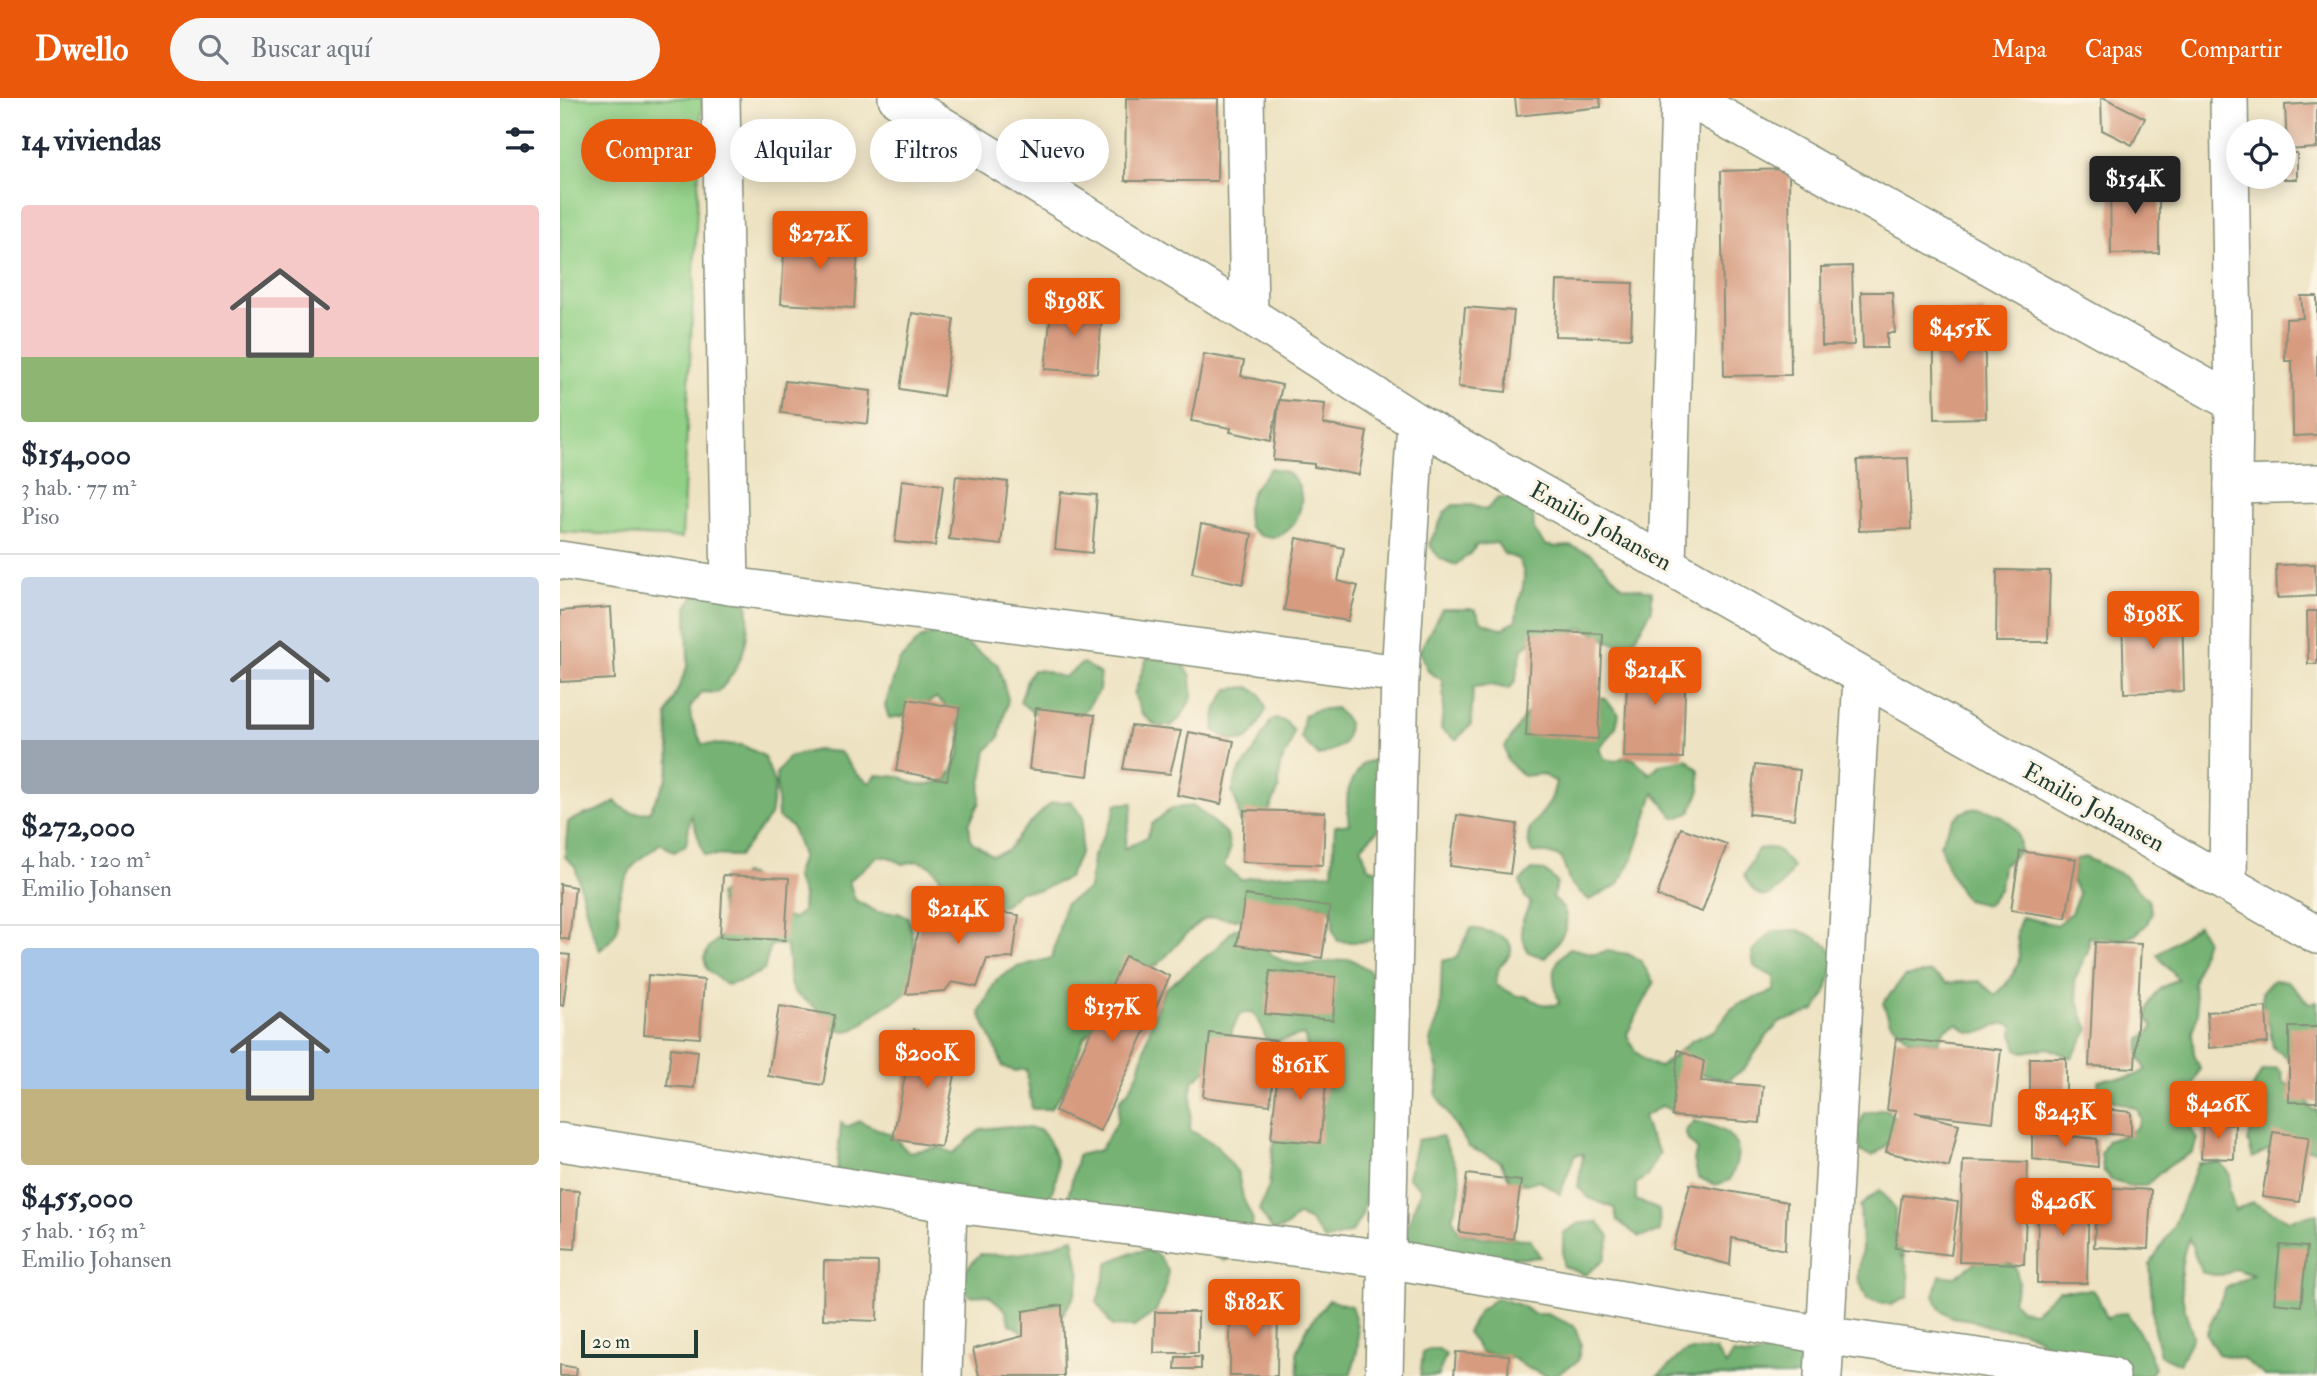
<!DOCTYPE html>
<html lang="es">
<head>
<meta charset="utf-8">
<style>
  body { margin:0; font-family:"IM FELL Double Pica",serif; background:#f6f6f7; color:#1f2937; height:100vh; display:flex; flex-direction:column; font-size:26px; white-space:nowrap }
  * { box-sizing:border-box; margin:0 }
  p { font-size:23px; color:#747a83 }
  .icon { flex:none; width:38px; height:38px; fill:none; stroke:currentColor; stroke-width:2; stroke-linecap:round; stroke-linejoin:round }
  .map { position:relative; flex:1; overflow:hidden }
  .drawer { display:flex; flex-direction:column; background:#fff; width:560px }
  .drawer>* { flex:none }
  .hud { position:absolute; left:21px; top:21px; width:665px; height:63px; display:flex; gap:14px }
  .fabs { position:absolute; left:1666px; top:21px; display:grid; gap:14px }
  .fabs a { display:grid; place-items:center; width:70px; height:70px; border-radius:50%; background:#fff; box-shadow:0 4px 18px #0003; font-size:35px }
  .scale { position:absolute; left:21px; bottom:18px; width:117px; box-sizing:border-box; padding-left:7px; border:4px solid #1f3d34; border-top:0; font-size:19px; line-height:24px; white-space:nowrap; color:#1f3d34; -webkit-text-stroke:5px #fcf5e5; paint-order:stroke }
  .price { position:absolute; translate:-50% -60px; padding:0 16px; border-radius:7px; background:#ea580c; color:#fff; font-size:23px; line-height:46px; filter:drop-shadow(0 2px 4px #0008) }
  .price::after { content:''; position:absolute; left:50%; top:42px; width:21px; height:16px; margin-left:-10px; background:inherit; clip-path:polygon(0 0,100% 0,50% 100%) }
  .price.active { background:#222; color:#fff }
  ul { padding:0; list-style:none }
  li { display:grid; align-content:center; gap:14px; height:371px; padding:0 21px }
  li+li { border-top:2px solid #e0e1e3 }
  li span { display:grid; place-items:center; height:217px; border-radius:7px; color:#555 }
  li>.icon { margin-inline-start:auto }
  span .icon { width:126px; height:126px; fill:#fffc; stroke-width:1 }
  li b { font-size:30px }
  h2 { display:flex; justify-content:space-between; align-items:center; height:84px; padding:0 21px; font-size:30px }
  .tag { padding:0 24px; border-radius:32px; background:#fff; box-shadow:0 4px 18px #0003; font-size:24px; line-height:63px }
  .tag.active { background:#ea580c; color:#fff }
  header { display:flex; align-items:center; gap:42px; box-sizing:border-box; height:98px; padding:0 35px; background:#ea580c; color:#fff }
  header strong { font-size:33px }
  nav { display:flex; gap:38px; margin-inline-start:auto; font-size:24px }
  .search { width:490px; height:63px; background:#f6f6f7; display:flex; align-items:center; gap:18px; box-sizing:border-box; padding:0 24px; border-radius:38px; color:#747a83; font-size:26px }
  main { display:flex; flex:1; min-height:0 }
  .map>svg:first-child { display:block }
  .green { fill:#91d086; stroke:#58865d; stroke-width:2 }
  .forest { fill:#74b273; stroke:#4a7854; stroke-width:2 }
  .building { fill:#d79b80 }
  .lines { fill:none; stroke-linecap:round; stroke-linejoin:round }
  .street-casing { stroke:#86907a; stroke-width:40 }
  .street { stroke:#fff; stroke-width:37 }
  .labels { text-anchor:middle; stroke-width:6; stroke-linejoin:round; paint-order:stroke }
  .street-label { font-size:24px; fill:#1f3d34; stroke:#fcf5e5 }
</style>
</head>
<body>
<header>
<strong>Dwello</strong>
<div class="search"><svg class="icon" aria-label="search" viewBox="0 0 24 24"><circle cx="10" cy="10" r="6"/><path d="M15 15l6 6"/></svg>Buscar aquí</div>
<nav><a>Mapa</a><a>Capas</a><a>Compartir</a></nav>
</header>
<main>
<section class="drawer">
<h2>14 viviendas<svg class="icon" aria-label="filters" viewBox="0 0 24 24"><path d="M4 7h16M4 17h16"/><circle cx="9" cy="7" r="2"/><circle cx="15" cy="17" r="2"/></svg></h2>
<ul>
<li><span style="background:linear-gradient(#f6c9c9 70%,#8fb573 0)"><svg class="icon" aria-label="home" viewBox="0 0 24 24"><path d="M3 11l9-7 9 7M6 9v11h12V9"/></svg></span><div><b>$154,000</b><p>3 hab. · 77 m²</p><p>Piso</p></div></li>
<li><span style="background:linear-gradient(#c9d6e8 75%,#9aa5b1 0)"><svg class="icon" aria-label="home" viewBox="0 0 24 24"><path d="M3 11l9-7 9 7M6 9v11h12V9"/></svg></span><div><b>$272,000</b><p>4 hab. · 120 m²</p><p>Emilio Johansen</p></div></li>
<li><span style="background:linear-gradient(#a9c7e8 65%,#c2b280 0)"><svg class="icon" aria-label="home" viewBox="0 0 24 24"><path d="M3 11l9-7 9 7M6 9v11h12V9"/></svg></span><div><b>$455,000</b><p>5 hab. · 163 m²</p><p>Emilio Johansen</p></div></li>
</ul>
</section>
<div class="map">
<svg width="1757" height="1278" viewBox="0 0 1757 1278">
  <rect width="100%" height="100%" fill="#fcf5e5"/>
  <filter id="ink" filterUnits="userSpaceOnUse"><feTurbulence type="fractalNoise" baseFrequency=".0143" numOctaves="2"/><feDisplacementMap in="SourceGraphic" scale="14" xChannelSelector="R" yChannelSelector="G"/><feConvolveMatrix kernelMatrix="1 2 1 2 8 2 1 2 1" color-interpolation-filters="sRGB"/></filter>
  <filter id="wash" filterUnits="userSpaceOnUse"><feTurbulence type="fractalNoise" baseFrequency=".00686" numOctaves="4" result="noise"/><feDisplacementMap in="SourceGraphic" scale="28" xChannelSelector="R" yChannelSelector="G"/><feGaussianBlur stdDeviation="1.57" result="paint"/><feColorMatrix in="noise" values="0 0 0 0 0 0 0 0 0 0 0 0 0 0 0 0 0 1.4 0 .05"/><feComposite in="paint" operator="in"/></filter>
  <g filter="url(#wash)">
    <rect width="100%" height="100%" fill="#ede2c1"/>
    <path class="green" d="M0 0H142L122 440 0 434Z"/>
    <g class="forest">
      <path d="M711 370C715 372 722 372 727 375 756 391 737 448 702 438 698 437 693 432 689 429 682 402 693 390 711 370Z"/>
      <path d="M938 400H949L973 415 974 432 985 447 995 449 1011 448 1032 456 1062 488 1092 493V511L1072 546C1046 550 1043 535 1022 530L1005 540H976L962 551 955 584 949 591 930 587 913 589 911 627 896 642 881 631 884 603 882 582 869 574 859 554 882 511H915L922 524 943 531 956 522C957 496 972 484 958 461L944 456 937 445 916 447 912 454 895 467 879 460 869 446 885 414 893 407H911L926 412Z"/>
      <path d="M139 490 186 493C192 534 186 565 157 595L142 594 130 609 131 621 142 646 182 647 204 658 215 687 210 718 179 758 144 757 131 716 126 747 114 754 100 745C92 754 81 758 74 767 69 773 64 785 61 792 51 820 72 825 40 852L31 831 15 768 5 759 8 724C24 714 41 715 55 703 67 715 73 716 89 714L107 680 110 666 107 617 128 567 127 509Z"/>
      <path d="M385 531 438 567 448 601 439 640 427 652 420 692V704L409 726 411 743 432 757 447 753 464 731 491 705 511 703 523 720 520 755 508 780 480 792 459 793C441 813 433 811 407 813L371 768 358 763 342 766 329 759H317L289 783 295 802 317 814 338 815 348 819C353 838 362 876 348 893 342 900 325 907 317 914 298 928 300 934 275 933 268 922 259 911 248 904 241 899 236 899 232 890 225 878 233 864 225 847H211L204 872 182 883 166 887 147 871 144 860 149 849 165 835 159 797 183 776 190 777 210 804 215 816 233 821 242 814 243 797 235 779 242 758 232 729 218 720 216 676 229 659 256 652 280 654 298 677 310 685 316 677 341 679 353 685 365 687 387 682C406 651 408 622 376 600L343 618 329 620 325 608 339 563 360 541Z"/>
      <path d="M587 560 621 564 631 578 632 599 621 619 611 628H596L582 616 574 596Z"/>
      <path d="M523 565 540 576 539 593 524 614 501 621 474 615 460 604 468 579 473 572C488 571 491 577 504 579Z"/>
      <path d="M689 589 700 596 706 611C692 640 686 655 654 632L656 612 668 591Z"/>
      <path d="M1033 597 1045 601 1059 616 1056 629 1039 651 1045 661 1055 663 1064 659 1074 661 1090 676 1100 666 1127 661 1139 672 1140 692 1130 715 1115 720 1094 695 1073 760 1058 787 1029 802 1010 785 1001 759 987 755H972C960 729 978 725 989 705 993 699 994 690 996 684L982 676 963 678 947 662 945 649 966 616 974 615Z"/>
      <path d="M776 610 788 624C787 650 782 648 759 658L741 640 744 617 756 612Z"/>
      <path d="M716 620 726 624 734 633 730 648 720 667 719 690 710 711 693 728 680 723 677 706 672 695 678 675 690 660 710 624Z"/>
      <path d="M832 657 828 722 801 749 808 769 830 776 837 828C812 843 808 846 778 843 768 828 777 822 770 810 734 798 709 817 675 821 661 822 656 814 639 825 624 836 612 854 597 867L588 870 524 940 503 994 490 1011H472L466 971 455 973 443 969C437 949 426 934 420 914L436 882 457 869 492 860 505 806 529 791 533 758 553 719 556 706 573 705 564 751 587 739 592 726 612 710 634 708 667 736 670 752 664 768 681 782C706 775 744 776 772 775L775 728 789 726C785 695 786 691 803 665Z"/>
      <path d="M1418 710C1441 715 1461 727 1460 753L1443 768 1440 790 1427 807 1406 802C1394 784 1385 767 1380 747 1390 726 1393 713 1418 710Z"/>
      <path d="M1206 750 1216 751 1233 769C1227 781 1211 809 1194 793 1190 789 1187 783 1184 778L1198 751Z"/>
      <path d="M1525 759 1565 778 1588 802 1592 814 1587 826 1575 837 1561 842 1529 839 1528 853 1514 883 1521 915 1529 931 1512 960 1488 950 1463 954 1457 951 1453 937V927C1437 923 1434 930 1422 934 1417 935 1413 934 1408 934L1397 925 1385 931 1378 944 1349 941 1330 924 1323 905 1344 879 1371 874 1386 885 1419 883 1435 897C1445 889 1458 873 1459 859 1459 840 1453 839 1462 819L1498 827 1511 815 1519 796 1512 783 1516 761Z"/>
      <path d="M972 772 985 773 997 784 993 800C1020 820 1001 842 985 860L968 854C959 832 959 826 971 805L965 799 960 783Z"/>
      <path d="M1638 827 1646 841 1633 886 1638 916 1632 934 1634 956 1640 971 1622 1019 1628 1025 1637 1041 1633 1054 1609 1067 1585 1088H1570L1553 1083 1543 1072 1541 1055 1548 1042C1562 1039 1575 1036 1581 1021L1577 1011C1565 1005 1550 1004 1539 996L1538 983C1558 975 1567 986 1586 971L1579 960 1580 942 1594 929 1587 920C1591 896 1597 891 1618 881L1597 857Z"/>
      <path d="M911 830C922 832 958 837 950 856 947 861 942 865 939 870 937 875 937 882 936 887L957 898H965L981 906 995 907 999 905C993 879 987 870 1010 850L1035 856 1047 853 1068 856 1080 862 1094 885 1067 936C1073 953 1082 964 1100 969L1131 943 1155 932 1171 911 1179 906 1214 893V879L1194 868 1192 854 1213 833 1238 832 1252 838 1267 847 1275 859V867L1265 896 1255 912 1219 925 1207 938 1184 971 1168 982 1125 973 1118 1009 1110 1012 1102 1008 1083 1019 1088 1035 1100 1055 1087 1078 1076 1086V1102L1099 1112 1100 1134 1079 1139 1057 1122 1054 1110 1029 1100 1018 1089 1023 1056 1015 1057 1000 1096 979 1082 966 1086 951 1084 940 1063 909 1049 876 997 879 977 870 943 880 915 882 863 896 860Z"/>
      <path d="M674 831C702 834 699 851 719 861 740 872 768 863 791 861L813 875 819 890 811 1064 802 1117 792 1134 765 1143 750 1123 738 1117 726 1129 713 1133 699 1112 709 1088 713 1049 719 1028 758 990 773 980 771 974 753 970 744 937 717 943 706 941 700 925 692 914 680 916 672 932 671 947 661 960 632 984 630 1032 656 1047 678 1075 683 1100 693 1122 688 1154 664 1163 642 1149 543 1125 508 1099 518 1057 540 1052 557 1024 560 1002 569 992 579 973 592 922 605 891 653 853Z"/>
      <path d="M1713 882 1727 883 1749 905 1757 904V964L1733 968 1725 958 1713 950 1709 926 1703 914 1702 894Z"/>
      <path d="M1717 970 1722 975 1723 983 1746 1001 1753 1012H1757V1052C1727 1051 1721 1042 1693 1060L1688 1044 1694 1022 1682 1008 1702 973Z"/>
      <path d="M1325 1011 1335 1020C1335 1039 1329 1048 1312 1058L1301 1054 1296 1033 1305 1015Z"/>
      <path d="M299 1023 332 1037 348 1054 381 1049 392 1056 421 1031 450 1028 481 1032C501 1059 502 1077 486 1106L277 1073 281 1024 286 1029Z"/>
      <path d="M1134 1023C1150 1026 1176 1034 1178 1054 1178 1063 1173 1074 1170 1082L1155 1087 1138 1079 1134 1062 1137 1051 1128 1042 1125 1033Z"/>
      <path d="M882 1038C898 1075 909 1078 892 1119L899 1134 922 1139 970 1141 980 1159C967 1161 958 1159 946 1158 914 1156 881 1158 850 1160L844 1138 861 1091 848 1079 857 1042Z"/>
      <path d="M1660 1064 1670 1077 1669 1092 1675 1113 1692 1104 1729 1122 1757 1116V1278H1705L1683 1261 1658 1256 1646 1236 1666 1190 1693 1177 1675 1171C1664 1179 1654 1178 1641 1174L1629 1140C1615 1172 1621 1205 1633 1238L1619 1266 1600 1257 1593 1227 1590 1167 1614 1127 1638 1065Z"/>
      <path d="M1320 1092 1335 1110V1135L1344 1159 1341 1158C1350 1170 1349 1185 1348 1199L1331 1207 1307 1201 1298 1179 1302 1150 1300 1108Z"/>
      <path d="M1038 1124 1050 1139 1044 1162 1025 1177 1003 1168V1135L1020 1125Z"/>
      <path d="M513 1140 520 1178 514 1199 491 1234 469 1238 450 1226 445 1211 428 1197 409 1198 399 1179 420 1156C458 1159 478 1154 513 1140Z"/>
      <path d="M586 1152 598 1157 608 1173 604 1196 595 1214 574 1229 552 1228 537 1204 549 1164 571 1155Z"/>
      <path d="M1420 1161 1438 1162 1455 1168 1459 1184 1453 1202 1460 1212 1474 1214 1499 1192H1532L1537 1197 1547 1220 1555 1216 1567 1215C1579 1232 1588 1250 1595 1270L1590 1278H1536L1490 1252 1478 1240 1463 1233 1427 1228 1412 1222 1391 1219 1380 1211 1374 1198 1380 1177 1395 1179Z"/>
      <path d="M937 1200 960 1207 974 1216H987L1014 1228 1021 1245 1018 1263 994 1278H988L967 1270 953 1260 921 1254 907 1234 920 1212Z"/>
      <path d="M769 1202 791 1208C801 1233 800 1252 790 1277L739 1278 737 1255 748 1228Z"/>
      <path d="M1223 1240 1238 1248 1250 1258 1247 1278H1097C1125 1258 1113 1250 1155 1252L1166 1267 1173 1256C1199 1261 1203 1258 1223 1240Z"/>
      <path d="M869 1251H879L886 1257 878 1278H860L863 1255Z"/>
    </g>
    <g id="blocks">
      <g class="building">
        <path d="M566 0H658L657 83H565Z"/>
        <path d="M955 0H1040L1041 9 957 18Z"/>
        <path d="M1541 0H1545L1585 20 1572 47 1542 32Z"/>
        <path d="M1757 5V50L1727 52 1725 7Z"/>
        <rect x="1724" y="55" width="13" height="26"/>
        <path d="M1229 71 1231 277 1164 278 1161 73Z"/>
        <path d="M1550 81H1599V155L1551 156Z"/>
        <path d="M225 135 299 140 294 210 221 206Z"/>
        <path d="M1292 168 1294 247 1262 248 1261 169Z"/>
        <path d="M997 183 1073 185 1071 240 995 238Z"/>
        <path d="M1301 194H1332L1335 235H1327V250H1303Z"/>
        <path d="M1741 198H1757V337L1733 338 1732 263H1725L1726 221 1743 220Z"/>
        <path d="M492 204 543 208 537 275 485 271Z"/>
        <path d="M905 209 954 213 946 294 898 289Z"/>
        <path d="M1424 213 1426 320 1375 321 1373 214Z"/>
        <path d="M352 215 394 221 383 298 340 291Z"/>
        <path d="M644 256 684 263 681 278 722 287 711 343 670 334 671 330 631 323Z"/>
        <path d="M225 283 311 293 308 326 221 315Z"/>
        <path d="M719 302 765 306 763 326 807 334 799 377 754 369V366L713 362Z"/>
        <path d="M1348 360 1351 431 1299 433 1297 362Z"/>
        <path d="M396 378 448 384 441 447 389 441Z"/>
        <path d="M342 382 383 387 375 448 335 444Z"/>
        <path d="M501 394 537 397 532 455 495 451Z"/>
        <path d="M641 426 692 436 683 486 632 475Z"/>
        <path d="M737 440 784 450 778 483 798 488 788 523 724 512Z"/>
        <path d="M1755 466 1756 498 1717 500 1716 467Z"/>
        <path d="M1437 472 1490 473 1488 544H1436Z"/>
        <path d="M51 509 55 581 0 584V513Z"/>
        <path d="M1622 511 1624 593 1564 595 1562 512Z"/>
        <path d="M1747 513H1757V566H1748Z"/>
        <path d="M971 533 1043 536 1038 641 966 638Z"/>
        <path d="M1068 558 1126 560 1123 660 1064 659Z"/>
        <path d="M348 601 400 610 387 682 336 673Z"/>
        <path d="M476 610 535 617 528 678 469 671Z"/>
        <path d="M571 628 621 633 610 676 563 671Z"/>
        <path d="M629 634 674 643 661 706 617 697Z"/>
        <path d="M1195 667 1240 672 1234 721 1189 716Z"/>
        <path d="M684 712 765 714 763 767 682 764Z"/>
        <path d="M897 717 957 726 950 776 890 768Z"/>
        <path d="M1121 730 1167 746 1142 814 1097 798Z"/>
        <path d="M1460 753 1516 761 1506 820 1451 812Z"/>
        <path d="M163 777 229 780 225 842 160 839Z"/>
        <path d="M0 786 15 789 9 842 0 840Z"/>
        <path d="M685 797 770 809 762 860 677 847Z"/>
        <path d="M363 804 459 817 453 860 427 861 417 889 392 884 385 893 346 896Z"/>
        <path d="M1535 844 1581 846 1575 970 1529 968Z"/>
        <path d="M0 856 10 857 3 908 0 907Z"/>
        <path d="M565 858 610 878 540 1033 495 1013Z"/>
        <path d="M710 873 776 879 773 922 705 916Z"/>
        <path d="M88 877 144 882 140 940 84 936Z"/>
        <path d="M219 908 275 917 263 987 208 978Z"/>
        <path d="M1706 909 1708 945 1649 950 1647 914Z"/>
        <rect x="1729" y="929" width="28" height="75"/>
        <path d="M354 931 401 946 381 1049 333 1041Z"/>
        <path d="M650 935 717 943 710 1007 643 999Z"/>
        <path d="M1336 940 1441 952 1433 1024 1355 1015 1399 1026 1389 1069 1326 1054 1336 1013 1327 1012Z"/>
        <path d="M111 950 138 953 134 990 107 988Z"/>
        <path d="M1118 952 1144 963 1141 983 1203 988 1200 1025 1112 1018Z"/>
        <rect x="1470" y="960" width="36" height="66"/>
        <path d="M719 963 768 967 760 1045 711 1041Z"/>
        <path d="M1516 1008 1571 1014V1038L1512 1032Z"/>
        <path d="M1643 1024 1675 1026 1674 1061 1641 1060Z"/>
        <path d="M1472 1034 1537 1041 1538 1069 1472 1061Z"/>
        <path d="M1713 1034 1749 1039 1739 1104 1702 1099Z"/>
        <path d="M1403 1062 1468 1064 1464 1166 1399 1164Z"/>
        <path d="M907 1076 961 1083 953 1141 899 1134Z"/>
        <path d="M1130 1086 1227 1104 1225 1152 1172 1140 1170 1167 1113 1151Z"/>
        <path d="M1537 1089 1591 1092 1588 1151 1534 1149Z"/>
        <path d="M0 1092 19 1093 15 1151 0 1150Z"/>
        <path d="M1478 1096H1529L1527 1185H1477Z"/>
        <path d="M1342 1097 1398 1104 1391 1157 1335 1150Z"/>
        <path d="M1720 1147 1747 1149 1741 1208 1714 1205Z"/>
        <path d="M264 1163 318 1164 317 1223 263 1221Z"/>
        <path d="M670 1204H718L717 1278H670Z"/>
        <path d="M502 1207 504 1278H419L413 1251 463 1238V1213Z"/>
        <path d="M595 1214H638V1255H594Z"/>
        <path d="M896 1254 949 1257 948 1278H894Z"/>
        <path d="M616 1259H641V1271H615Z"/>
        <path d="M0 1267 17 1270 16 1278H0Z"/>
      </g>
    </g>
  </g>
  <g filter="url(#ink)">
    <use href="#blocks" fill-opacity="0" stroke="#86907a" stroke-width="2"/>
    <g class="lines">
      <g class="street-casing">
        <g id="street">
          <path d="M161 0 170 488"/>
          <path d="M337 0 689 217 856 324 1757 837"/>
          <path d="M685 0 689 217"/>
          <path d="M1129 0 1674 305"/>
          <path d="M1673 387 1757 385"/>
          <path d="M0 462 170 488 840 576"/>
          <path d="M1107 465 1120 0"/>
          <path d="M1668 785 1674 305 1669 0"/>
          <path d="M0 1044 388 1105 827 1161 1263 1237 1551 1278"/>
          <path d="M383 1278 388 1105"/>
          <path d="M824 1278 840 576 856 324"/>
          <path d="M1263 1278 1302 579"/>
        </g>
      </g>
      <use href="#street" class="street"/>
    </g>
  </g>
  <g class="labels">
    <g class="street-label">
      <text transform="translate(1041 428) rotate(29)" y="8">Emilio Johansen</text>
      <text transform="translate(1534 709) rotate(29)" y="8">Emilio Johansen</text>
    </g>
  </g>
</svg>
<div class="fabs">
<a><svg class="icon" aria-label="locate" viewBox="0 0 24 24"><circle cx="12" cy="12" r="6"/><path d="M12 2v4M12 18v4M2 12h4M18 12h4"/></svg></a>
</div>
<div class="scale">20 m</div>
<b class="price active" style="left:1575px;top:118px">$154K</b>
<b class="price" style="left:260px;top:173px">$272K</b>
<b class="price" style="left:514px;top:240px">$198K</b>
<b class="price" style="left:1400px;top:267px">$455K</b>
<b class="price" style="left:1593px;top:553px">$198K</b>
<b class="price" style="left:1095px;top:609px">$214K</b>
<b class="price" style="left:398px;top:848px">$214K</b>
<b class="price" style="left:552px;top:946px">$137K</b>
<b class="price" style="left:367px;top:992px">$200K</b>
<b class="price" style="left:740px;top:1004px">$161K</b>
<b class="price" style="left:1658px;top:1043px">$426K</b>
<b class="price" style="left:1505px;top:1051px">$243K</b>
<b class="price" style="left:1503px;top:1140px">$426K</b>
<b class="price" style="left:694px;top:1241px">$182K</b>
<div class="hud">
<a class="tag active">Comprar</a>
<a class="tag">Alquilar</a>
<a class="tag">Filtros</a>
<a class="tag">Nuevo</a>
</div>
</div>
</main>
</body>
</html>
